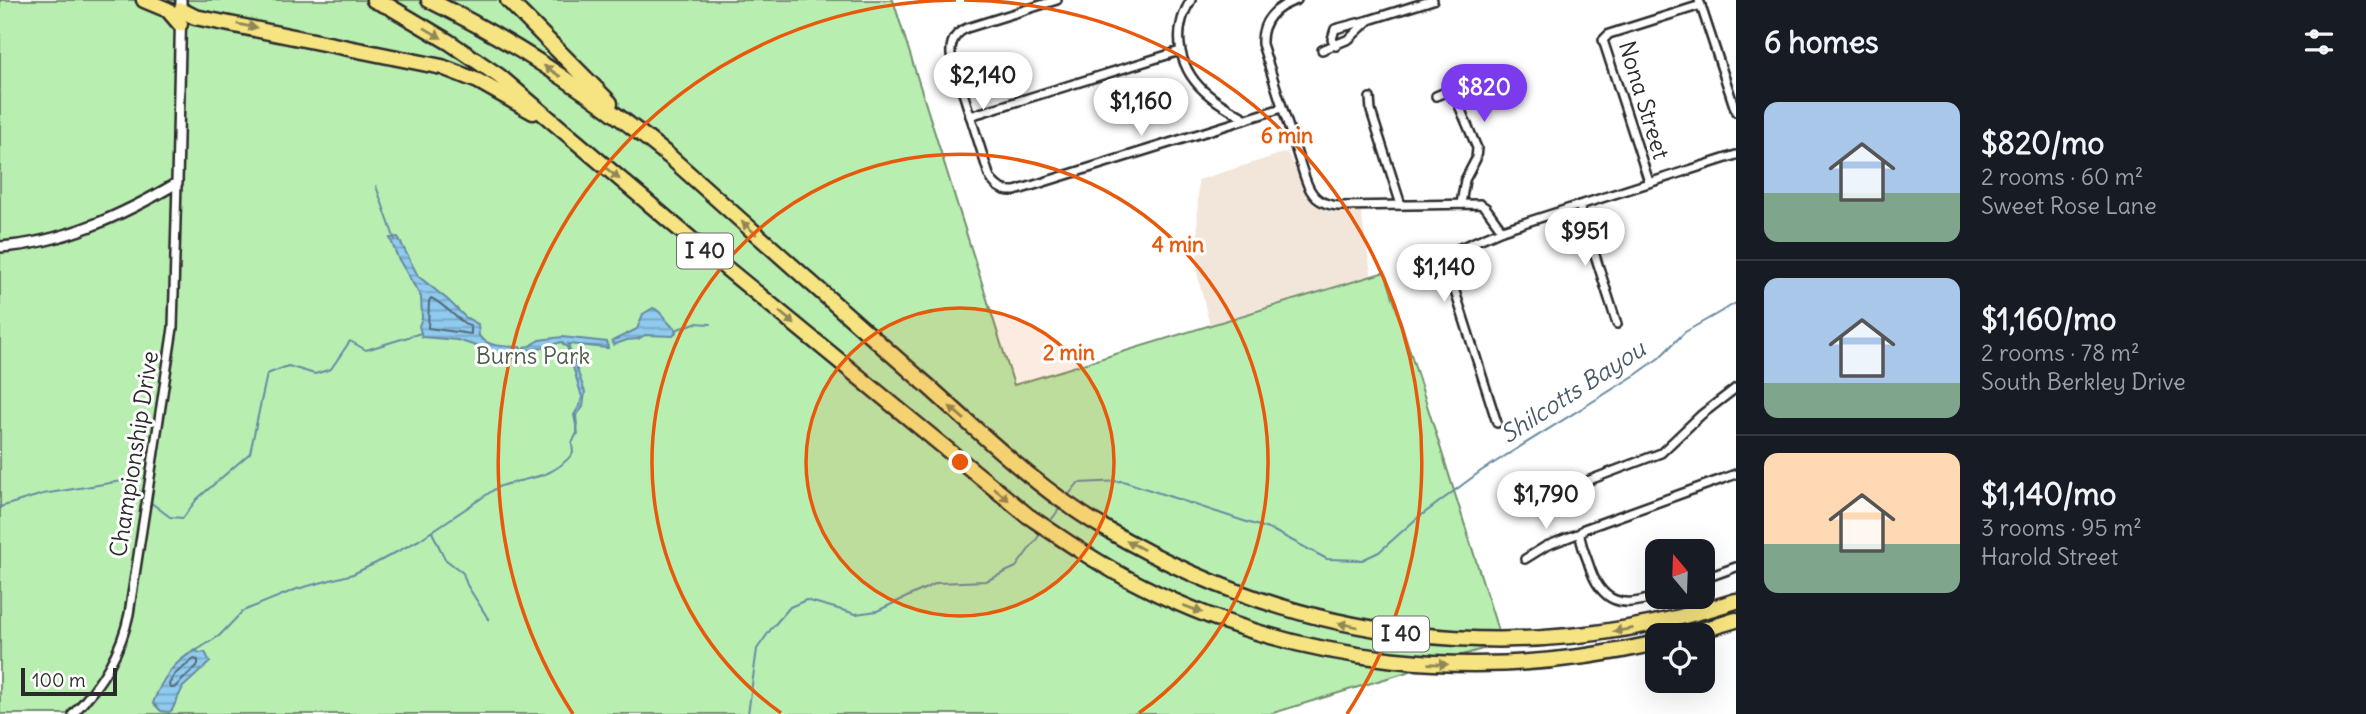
<!DOCTYPE html>
<html lang="en">
<head>
<meta charset="utf-8">
<style>
  body { margin:0; font-family:Delius,sans-serif; background:#20242c; color:#f1f3f6; height:100vh; display:flex; flex-direction:column; font-size:26px; white-space:nowrap }
  * { box-sizing:border-box; margin:0 }
  p { font-size:23px; color:#9ea1a6 }
  .icon { flex:none; width:38px; height:38px; fill:none; stroke:currentColor; stroke-width:2; stroke-linecap:round; stroke-linejoin:round }
  .map { position:relative; flex:1; overflow:hidden }
  .sheet { display:flex; flex-direction:column; background:#171b24; width:630px }
  .sheet>* { flex:none }
  .needle { width:46px; rotate:341deg }
  .tools { position:absolute; left:1645px; top:539px; display:grid; gap:14px }
  .tools a { display:grid; place-items:center; width:70px; height:70px; border-radius:14px; background:#171b24; box-shadow:0 7px 28px #0002; font-size:35px }
  .scale { position:absolute; left:21px; bottom:18px; width:96px; box-sizing:border-box; padding-left:7px; border:4px solid #2b2b2b; border-top:0; font-size:19px; line-height:24px; white-space:nowrap; color:#2b2b2b; -webkit-text-stroke:5px #fff; paint-order:stroke }
  .price { position:absolute; translate:-50% -60px; padding:0 16px; border-radius:24px; background:#fff; color:#222; font-size:23px; line-height:46px; filter:drop-shadow(0 2px 4px #0008) }
  .price::after { content:''; position:absolute; left:50%; top:42px; width:21px; height:16px; margin-left:-10px; background:inherit; clip-path:polygon(0 0,100% 0,50% 100%) }
  .price.selected { background:#7c3aed; color:#fff }
  ul { padding:0; list-style:none }
  li { display:flex; align-items:center; gap:21px; height:175px; padding:0 28px }
  li+li { border-top:2px solid #363941 }
  li span { display:grid; place-items:center; flex:none; width:196px; height:140px; border-radius:14px; color:#555 }
  li>.icon { margin-inline-start:auto }
  span .icon { width:84px; height:84px; fill:#fffc; stroke-width:1 }
  li b { font-size:30px }
  h2 { display:flex; justify-content:space-between; align-items:center; height:84px; padding:0 28px; font-size:30px }
  main { display:flex; flex:1; min-height:0 }
  .map>svg:first-child { display:block }
  .built { fill:#f2e6da }
  .park { fill:#b8efb1; stroke:#728d6e; stroke-width:2 }
  .water { fill:url(#water-rules); stroke:#678aa1; stroke-width:2 }
  .lines { fill:none; stroke-linecap:round; stroke-linejoin:round }
  .shore { stroke:#536b79; stroke-width:2 }
  .stream { stroke:#678aa1; stroke-width:2 }
  .minor-casing { stroke:#2b2b2b; stroke-width:12 }
  .tertiary-casing { stroke:#2b2b2b; stroke-width:14 }
  .motorway-casing { stroke:#2b2b2b; stroke-width:19 }
  .minor { stroke:#fff; stroke-width:7 }
  .tertiary { stroke:#fff; stroke-width:9 }
  .motorway { stroke:#f6e381; stroke-width:14 }
  .oneway { fill:#908756 }
  .ring { fill:none; stroke:#e8590c; stroke-width:3.5 }
  .labels { text-anchor:middle; stroke-width:6; stroke-linejoin:round; paint-order:stroke }
  .shield { fill:#fff; stroke:#6b6b6b; stroke-width:2 }
  .shield-label { font-size:21px; font-weight:bold; fill:#2b2b2b }
  .street-label { font-size:23px; fill:#2b2b2b; stroke:#fff }
  .park-label { font-size:23px; fill:#4e5c4c; stroke:#fff }
  .water-label { font-size:24px; font-style:italic; fill:#495b66; stroke:#fff }
  .centre { fill:#e8590c; stroke:#fff; stroke-width:3.5 }
  .ring-label { font-size:21px; text-anchor:middle; font-weight:bold; fill:#e8590c; stroke:#fff; stroke-width:6; stroke-linejoin:round; paint-order:stroke }
</style>
</head>
<body>
<main>
<div class="map">
<svg width="1736" height="714" viewBox="0 0 1736 714">
  <defs>
    <pattern id="water-rules" width="6" height="5" patternUnits="userSpaceOnUse" patternTransform="scale(1.75)"><rect width="6" height="5" fill="#8fcaef"/><path d="M0 2.5h6" fill="none" stroke="#75a4c2"/></pattern>
  </defs>
  <rect width="100%" height="100%" fill="#fff"/>
  <filter id="ink" filterUnits="userSpaceOnUse"><feTurbulence type="fractalNoise" baseFrequency=".0143" numOctaves="2"/><feDisplacementMap in="SourceGraphic" scale="14" xChannelSelector="R" yChannelSelector="G"/><feConvolveMatrix kernelMatrix="1 2 1 2 8 2 1 2 1" color-interpolation-filters="sRGB"/></filter>
  <g filter="url(#ink)">
    <path class="built" d="M1287 152 1317 206 1361 212 1374 291 1211 331 1197 272 1198 180Z"/>
    <path class="park" d="M0 0H893L1014 385 1385 272 1502 643 1270 714H0Z"/>
    <g class="water">
      <path d="M398 237 418 276 448 300 465 317 478 324 479 336C490 348 505 346 520 347L523 352 499 353 457 340 422 337 419 326 422 318 421 297 398 258 390 238Z"/>
      <path d="M653 308C664 312 666 324 675 328L676 332 673 336 645 335 638 339 627 340 613 345 612 341 637 329 643 314Z"/>
      <path d="M562 337 607 342 608 348 568 344 585 392 583 407 576 416 578 435 574 415 580 405 582 397 567 347 561 342 542 348 526 350 524 347 530 346 539 340Z"/>
      <path d="M196 650 199 653 205 652 210 662 183 687 172 710 169 712 161 711 153 703C162 679 173 662 196 650Z"/>
    </g>
    <g class="lines">
      <g class="shore">
        <path d="M431 298C446 305 456 320 471 327V334L428 328 429 301Z"/>
        <path d="M194 659 198 660V665L174 688H170L169 684 175 674Z"/>
      </g>
      <g class="stream">
        <path d="M376 186 395 240"/>
        <path d="M675 330 695 323 711 324"/>
        <path d="M1067 497 1078 483 1123 481 1274 531 1327 559 1362 560 1379 552 1415 520 1481 471 1637 374 1659 358 1685 332 1736 303"/>
        <path d="M150 502 170 517 183 518 197 499 250 453 267 374 288 366 315 374 331 369 350 341 366 350 421 333"/>
        <path d="M0 507 43 494 128 480 144 495"/>
        <path d="M1049 523 1060 508"/>
        <path d="M432 532 445 559 463 573 467 585 489 620"/>
        <path d="M197 650 219 636 243 611 297 589 353 574 376 563 419 540 498 487C527 476 551 481 573 453L572 443 577 433"/>
        <path d="M748 714 757 649 771 629 790 607 806 600 856 614 877 611 937 583 986 581 1016 567 1041 533"/>
      </g>
      <g class="minor-casing">
        <g id="minor">
          <path d="M1057 0 967 28C955 33 950 42 951 55L989 175C994 186 1003 192 1015 191L1282 108"/>
          <path d="M1191 0C1170 33 1179 72 1210 96 1221 105 1234 112 1247 119"/>
          <path d="M1297 0C1275 7 1261 21 1262 44L1305 178C1311 196 1319 204 1338 206L1480 204 1486 208 1502 230"/>
          <path d="M1699 0 1736 112"/>
          <path d="M1336 46 1332 39 1335 29 1369 20"/>
          <path d="M1322 50 1349 39 1369 20 1433 0"/>
          <path d="M1436 96 1452 89 1477 148 1476 159 1465 180 1461 204"/>
          <path d="M1370 98 1371 111 1401 205"/>
          <path d="M970 116 1180 51"/>
          <path d="M1649 182 1603 40 1609 34 1701 5"/>
          <path d="M1579 205 1617 324"/>
          <path d="M1497 423 1444 257 1446 254 1502 230 1736 155"/>
          <path d="M1543 509 1558 492 1661 453 1701 415 1736 388"/>
          <path d="M1580 533C1580 544 1586 555 1589 565 1601 603 1622 609 1657 596"/>
          <path d="M1525 559 1546 546 1580 533 1584 529 1736 474"/>
          <path d="M1703 579 1736 567"/>
          <path d="M73 714C100 686 121 653 129 614L173 328 177 183"/>
        </g>
      </g>
      <g class="tertiary-casing">
        <path id="tertiary" d="M0 247C63 243 123 215 177 183L181 0"/>
      </g>
      <g class="motorway-casing">
        <g id="motorway">
          <path d="M144 0 168 10 180 24"/>
          <path d="M374 0 390 7 449 42 499 76 692 240 1027 515C1064 540 1100 565 1140 585 1302 667 1481 683 1657 643"/>
          <path d="M429 0C515 42 595 96 669 156 755 233 841 310 928 386 985 437 1040 491 1106 529 1301 644 1521 671 1736 601"/>
          <path d="M508 0 610 103"/>
          <path d="M181 10 195 17 442 67 478 81 533 112"/>
          <path d="M1686 635 1736 620"/>
        </g>
      </g>
      <use href="#minor" class="minor"/>
      <use href="#tertiary" class="tertiary"/>
      <use href="#motorway" class="motorway"/>
    </g>
    <defs><path id="oneway-solid" d="M-6-.8H1V-3.2L6.5 0L1 3.2V.8H-6Z" transform="scale(1.75)"/></defs>
    <g class="oneway">
      <use href="#oneway-solid" transform="translate(247 26) rotate(11)"/>
      <use href="#oneway-solid" transform="translate(433 33) rotate(31)"/>
      <use href="#oneway-solid" transform="translate(552 71) rotate(-146)"/>
      <use href="#oneway-solid" transform="translate(612 173) rotate(40)"/>
      <use href="#oneway-solid" transform="translate(749 228) rotate(-138)"/>
      <use href="#oneway-solid" transform="translate(787 318) rotate(40)"/>
      <use href="#oneway-solid" transform="translate(957 413) rotate(-139)"/>
      <use href="#oneway-solid" transform="translate(1001 494) rotate(39)"/>
      <use href="#oneway-solid" transform="translate(1135 545) rotate(-152)"/>
      <use href="#oneway-solid" transform="translate(1193 609) rotate(21)"/>
      <use href="#oneway-solid" transform="translate(1348 625) rotate(-169)"/>
      <use href="#oneway-solid" transform="translate(1623 630) rotate(171)"/>
      <use href="#oneway-solid" transform="translate(1438 664) rotate(2)"/>
    </g>
  </g>
  <circle cx="960" cy="462" r="154" fill="#e8590c" fill-opacity=".12"/>
  <g class="ring">
    <circle cx="960" cy="462" r="154"/>
    <path d="M781 713A308 308 0 1 1 1139 713"/>
    <path d="M573 714A462 462 0 0 1 956 0M964 0A462 462 0 0 1 1347 714"/>
  </g>
  <g class="labels">
    <g class="shield">
      <rect x="677" y="233.5" width="56" height="35" rx="5"/>
      <rect x="1373" y="616.5" width="56" height="35" rx="5"/>
    </g>
    <g class="shield-label">
      <text x="705" y="258">I 40</text>
      <text x="1401" y="641">I 40</text>
    </g>
    <g class="street-label">
      <text transform="translate(1644 100) rotate(73)" y="8">Nona Street</text>
      <text transform="translate(134 454) rotate(-81)" y="8">Championship Drive</text>
    </g>
    <g class="park-label">
      <text x="533" y="364">Burns Park</text>
    </g>
    <g class="water-label">
      <text transform="translate(1573 392) rotate(-33)" y="8">Shilcotts Bayou</text>
    </g>
  </g>
  <circle cx="960" cy="462" r="10" class="centre"/>
  <g class="ring-label">
    <text x="1287" y="143">6 min</text>
    <text x="1178" y="252">4 min</text>
    <text x="1069" y="360">2 min</text>
  </g>
</svg>
<div class="tools">
<a><svg class="needle" viewBox="-14 -14 28 28"><path d="M0-13l5 13h-10z" fill="#e53935"/><path d="M0 13l5-13h-10z" fill="#9ea1a6"/></svg></a>
<a><svg class="icon" aria-label="locate" viewBox="0 0 24 24"><circle cx="12" cy="12" r="6"/><path d="M12 2v4M12 18v4M2 12h4M18 12h4"/></svg></a>
</div>
<div class="scale">100 m</div>
<b class="price" style="left:983px;top:112px">$2,140</b>
<b class="price selected" style="left:1484px;top:124px">$820</b>
<b class="price" style="left:1141px;top:138px">$1,160</b>
<b class="price" style="left:1585px;top:268px">$951</b>
<b class="price" style="left:1444px;top:304px">$1,140</b>
<b class="price" style="left:1546px;top:531px">$1,790</b>
</div>
<section class="sheet">
<h2>6 homes<svg class="icon" aria-label="filters" viewBox="0 0 24 24"><path d="M4 7h16M4 17h16"/><circle cx="9" cy="7" r="2"/><circle cx="15" cy="17" r="2"/></svg></h2>
<ul>
<li><span style="background:linear-gradient(#a9c7e8 65%,#7fa58c 0)"><svg class="icon" aria-label="home" viewBox="0 0 24 24"><path d="M3 11l9-7 9 7M6 9v11h12V9"/></svg></span><div><b>$820/mo</b><p>2 rooms · 60 m²</p><p>Sweet Rose Lane</p></div></li>
<li><span style="background:linear-gradient(#a9c7e8 75%,#7fa58c 0)"><svg class="icon" aria-label="home" viewBox="0 0 24 24"><path d="M3 11l9-7 9 7M6 9v11h12V9"/></svg></span><div><b>$1,160/mo</b><p>2 rooms · 78 m²</p><p>South Berkley Drive</p></div></li>
<li><span style="background:linear-gradient(#ffd9b3 65%,#7fa58c 0)"><svg class="icon" aria-label="home" viewBox="0 0 24 24"><path d="M3 11l9-7 9 7M6 9v11h12V9"/></svg></span><div><b>$1,140/mo</b><p>3 rooms · 95 m²</p><p>Harold Street</p></div></li>
</ul>
</section>
</main>
</body>
</html>
